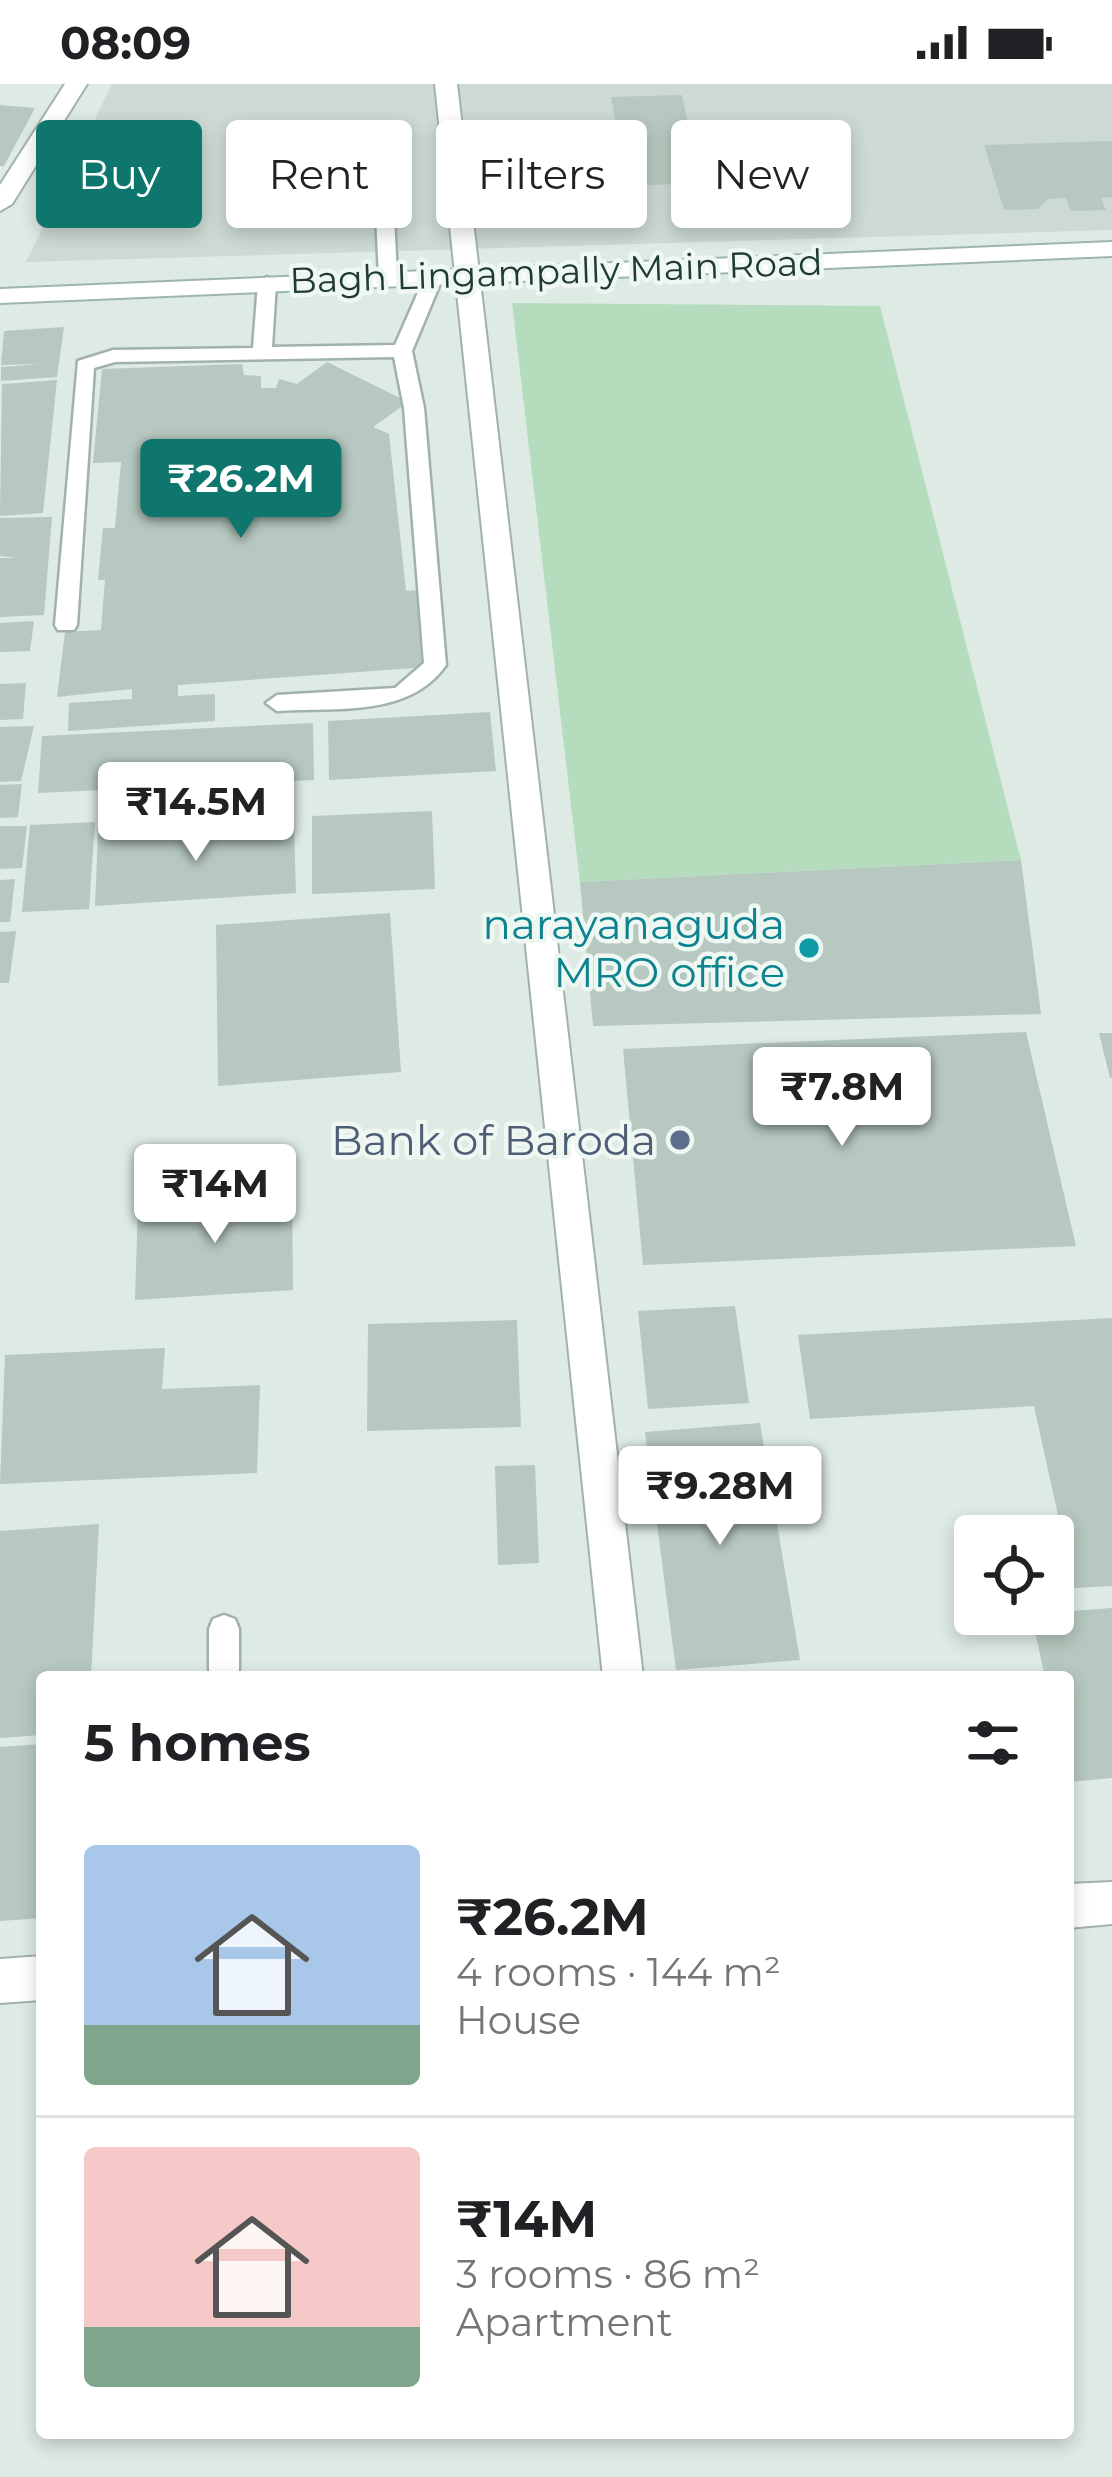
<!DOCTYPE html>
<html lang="en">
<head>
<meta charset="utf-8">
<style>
  body { margin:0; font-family:Montserrat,sans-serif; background:#f2f2f2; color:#202124; height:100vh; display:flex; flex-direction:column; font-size:45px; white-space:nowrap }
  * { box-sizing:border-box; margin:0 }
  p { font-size:39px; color:#757577 }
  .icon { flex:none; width:66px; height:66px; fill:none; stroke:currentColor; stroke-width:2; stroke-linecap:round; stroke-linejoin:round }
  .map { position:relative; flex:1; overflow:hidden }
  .panel { position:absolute; left:36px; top:1587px; width:1038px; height:768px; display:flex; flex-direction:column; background:#fff; border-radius:12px; box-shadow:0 6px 18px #0003 }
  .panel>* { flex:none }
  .hud { position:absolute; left:36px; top:36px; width:1041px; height:108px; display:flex; gap:24px }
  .controls { position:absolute; left:954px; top:1431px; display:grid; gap:24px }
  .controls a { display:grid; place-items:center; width:120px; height:120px; border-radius:12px; background:#fff; box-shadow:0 6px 18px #0003; font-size:60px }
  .price { position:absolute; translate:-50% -102px; padding:0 27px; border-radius:12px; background:#fff; color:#222; font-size:39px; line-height:78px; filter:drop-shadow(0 3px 6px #0008) }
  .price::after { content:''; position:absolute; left:50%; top:72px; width:36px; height:27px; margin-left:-18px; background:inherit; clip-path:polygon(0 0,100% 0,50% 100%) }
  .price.selected { background:#0f766e; color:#fff }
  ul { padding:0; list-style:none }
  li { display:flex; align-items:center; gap:36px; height:300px; padding:0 48px }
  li+li { border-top:3px solid #e0e0e0 }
  li span { display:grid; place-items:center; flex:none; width:336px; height:240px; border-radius:12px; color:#555 }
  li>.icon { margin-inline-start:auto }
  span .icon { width:144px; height:144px; fill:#fffc; stroke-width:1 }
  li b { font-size:51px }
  h2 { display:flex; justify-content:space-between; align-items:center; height:144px; padding:0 48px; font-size:51px }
  .chip { padding:0 42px; border-radius:12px; background:#fff; box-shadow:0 6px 18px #0003; font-size:42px; line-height:108px }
  .chip.selected { background:#0f766e; color:#fff }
  .status { display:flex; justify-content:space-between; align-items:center; height:84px; padding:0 60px; background:#fff; direction:ltr }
  .status svg { height:33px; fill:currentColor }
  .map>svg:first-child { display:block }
  .built { fill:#ccdad3 }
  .green { fill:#b5dcbd }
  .building { fill:#b6c8bf }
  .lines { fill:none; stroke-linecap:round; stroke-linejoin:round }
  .lane-casing { stroke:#a1b2ab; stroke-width:5 }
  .street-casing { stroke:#a1b2ab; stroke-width:4 }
  .secondary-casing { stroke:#9db6ab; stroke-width:4 }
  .lane { fill:#fff; fill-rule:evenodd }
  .street { fill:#fff; fill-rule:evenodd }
  .secondary { fill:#fff; fill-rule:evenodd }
  .culture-dot { fill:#0f9aa8; stroke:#eef7f2; stroke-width:4.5 }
  .service-dot { fill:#5c6f8a; stroke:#eef7f2; stroke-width:4.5 }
  .labels { text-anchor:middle; stroke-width:9; stroke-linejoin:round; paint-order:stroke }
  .far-street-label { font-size:36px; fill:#1f3a31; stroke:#eef7f2 }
  .culture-label { font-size:42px; fill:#0d838f; stroke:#eef7f2; text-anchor:end }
  .service-label { font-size:42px; fill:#4e5e75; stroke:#eef7f2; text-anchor:end }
</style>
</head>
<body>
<div class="status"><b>08:09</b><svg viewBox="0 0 49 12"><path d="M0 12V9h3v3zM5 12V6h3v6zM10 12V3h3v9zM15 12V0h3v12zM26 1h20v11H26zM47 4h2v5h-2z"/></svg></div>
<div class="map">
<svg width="1112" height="2393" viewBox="0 0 1112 2393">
  <rect width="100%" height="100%" fill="#deeae4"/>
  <path class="built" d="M112 0H1112V146L26 178Z"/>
  <path class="green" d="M512 219 880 222 1021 776 580 798Z"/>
  <g class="building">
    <path d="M682 11 701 99 627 102 611 13Z"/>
    <path d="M0 21 35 24 4 82H0Z"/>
    <path d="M549 36 562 129 487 132 477 39Z"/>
    <path d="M1112 57V113L1101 114 1106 126 1071 127 1066 114 1048 115 1038 125 1004 126 984 61Z"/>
    <path d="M64 243 57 293 1 297V283L42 280 1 281 4 247Z"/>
    <path d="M327 278 408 318 373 343 389 350 406 507 420 506 429 583 178 601V612L215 610V637L68 647 69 619 132 615V605L57 613 65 548 101 546 105 496H98L103 444H115L121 378 93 379 102 285 242 280 244 291 261 292V304H276L279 295 297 300Z"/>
    <path d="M57 296 43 429 0 432 2 300Z"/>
    <path d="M52 433 44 531 0 533V474H17L0 472V434Z"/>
    <path d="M34 537 30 567 0 568V539Z"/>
    <path d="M26 599 23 635 0 636V600Z"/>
    <path d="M490 628 496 687 329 696 328 637Z"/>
    <path d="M313 639 314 696 38 709 42 652Z"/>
    <path d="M34 642 21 697 0 698V643Z"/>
    <path d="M22 700 18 733 0 734V701Z"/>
    <path d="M432 727 435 805 312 810V732Z"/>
    <path d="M95 738 89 825 22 828 30 741Z"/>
    <path d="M294 738 296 809 95 822 98 750Z"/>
    <path d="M0 742H27L22 784 0 785Z"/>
    <path d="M1021 776 1041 930 593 942 580 798Z"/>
    <path d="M15 795 10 838H0V796Z"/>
    <path d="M390 829 401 988 218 1002 216 841Z"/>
    <path d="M16 847 9 899H0V848Z"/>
    <path d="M1026 948 1076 1162 643 1181 623 965Z"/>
    <path d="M1099 949H1112V994H1110Z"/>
    <path d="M292 1107 293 1206 135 1216 138 1117Z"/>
    <path d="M735 1222 749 1319 648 1325 638 1227Z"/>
    <path d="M1112 1234V1502L1074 1504 1034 1322 810 1335 798 1251Z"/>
    <path d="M517 1236 521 1343 367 1347 368 1240Z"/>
    <path d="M165 1264 162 1305 260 1301 257 1389 0 1400 5 1271Z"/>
    <path d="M760 1339 800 1576 676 1586 645 1348Z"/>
    <path d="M535 1381 539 1479 498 1481 495 1382Z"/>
    <path d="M99 1440 91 1593H42V1651L0 1654V1447Z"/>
    <path d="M1112 1524V1694L1068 1698V1593H1045L1031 1530Z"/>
    <path d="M42 1660V1834L0 1837V1663Z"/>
  </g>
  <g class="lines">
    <g class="lane-casing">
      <g id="lane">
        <path d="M382 63 391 68 397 193 388 199 379 193 373 68Z"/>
        <path d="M428 186 444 190 412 267 424 324 446 581C409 634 336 623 277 627L266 619 277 611 395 604 424 579 404 324 394 273 115 278 94 284 77 541 74 546H58L55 541 78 277 113 266 253 264 258 199 267 193 276 199 272 263 395 261Z"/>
        <path d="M224 1531 235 1535 239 1545V1593H209V1545L213 1535Z"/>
      </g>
    </g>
    <g class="street-casing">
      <g id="street">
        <path d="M65 0H87L12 120 0 127V101Z"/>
        <path d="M435 0H457L643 1593H603Z"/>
        <path d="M1112 1798V1840L1068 1844V1800Z"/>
        <path d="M42 1872V1916L0 1919V1875Z"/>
      </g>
    </g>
    <g class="secondary-casing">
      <path id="secondary" d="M1112 158V172L0 219V205Z"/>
    </g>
    <use href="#lane" class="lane"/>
    <use href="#street" class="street"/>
    <use href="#secondary" class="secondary"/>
  </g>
  <circle class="culture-dot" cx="809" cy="864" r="12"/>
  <circle class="service-dot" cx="680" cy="1056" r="12"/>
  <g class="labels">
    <g class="far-street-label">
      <text transform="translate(556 187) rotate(-2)" y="13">Bagh Lingampally Main Road</text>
    </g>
    <g class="culture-label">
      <text x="785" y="855">narayanaguda<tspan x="785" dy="48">MRO office</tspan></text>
    </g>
    <g class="service-label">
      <text x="656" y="1071">Bank of Baroda</text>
    </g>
  </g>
</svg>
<div class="controls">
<a><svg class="icon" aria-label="locate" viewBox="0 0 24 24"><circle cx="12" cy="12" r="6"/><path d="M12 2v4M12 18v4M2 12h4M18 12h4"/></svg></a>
</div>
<b class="price selected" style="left:241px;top:457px">₹26.2M</b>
<b class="price" style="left:196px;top:780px">₹14.5M</b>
<b class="price" style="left:842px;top:1065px">₹7.8M</b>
<b class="price" style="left:215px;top:1162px">₹14M</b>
<b class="price" style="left:720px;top:1464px">₹9.28M</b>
<div class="hud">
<a class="chip selected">Buy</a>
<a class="chip">Rent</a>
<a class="chip">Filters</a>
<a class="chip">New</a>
</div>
<section class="panel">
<h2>5 homes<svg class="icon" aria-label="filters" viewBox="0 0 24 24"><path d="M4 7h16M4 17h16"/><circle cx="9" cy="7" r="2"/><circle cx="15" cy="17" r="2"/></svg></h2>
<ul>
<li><span style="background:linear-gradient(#a9c7e8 75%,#7fa58c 0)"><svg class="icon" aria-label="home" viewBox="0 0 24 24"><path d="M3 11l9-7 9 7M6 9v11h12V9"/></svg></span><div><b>₹26.2M</b><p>4 rooms · 144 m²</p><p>House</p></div></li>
<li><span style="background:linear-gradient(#f6c9c9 75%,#7fa58c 0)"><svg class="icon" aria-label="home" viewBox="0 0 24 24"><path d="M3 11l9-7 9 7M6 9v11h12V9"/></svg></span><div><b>₹14M</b><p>3 rooms · 86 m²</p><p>Apartment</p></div></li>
</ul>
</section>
</div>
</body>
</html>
